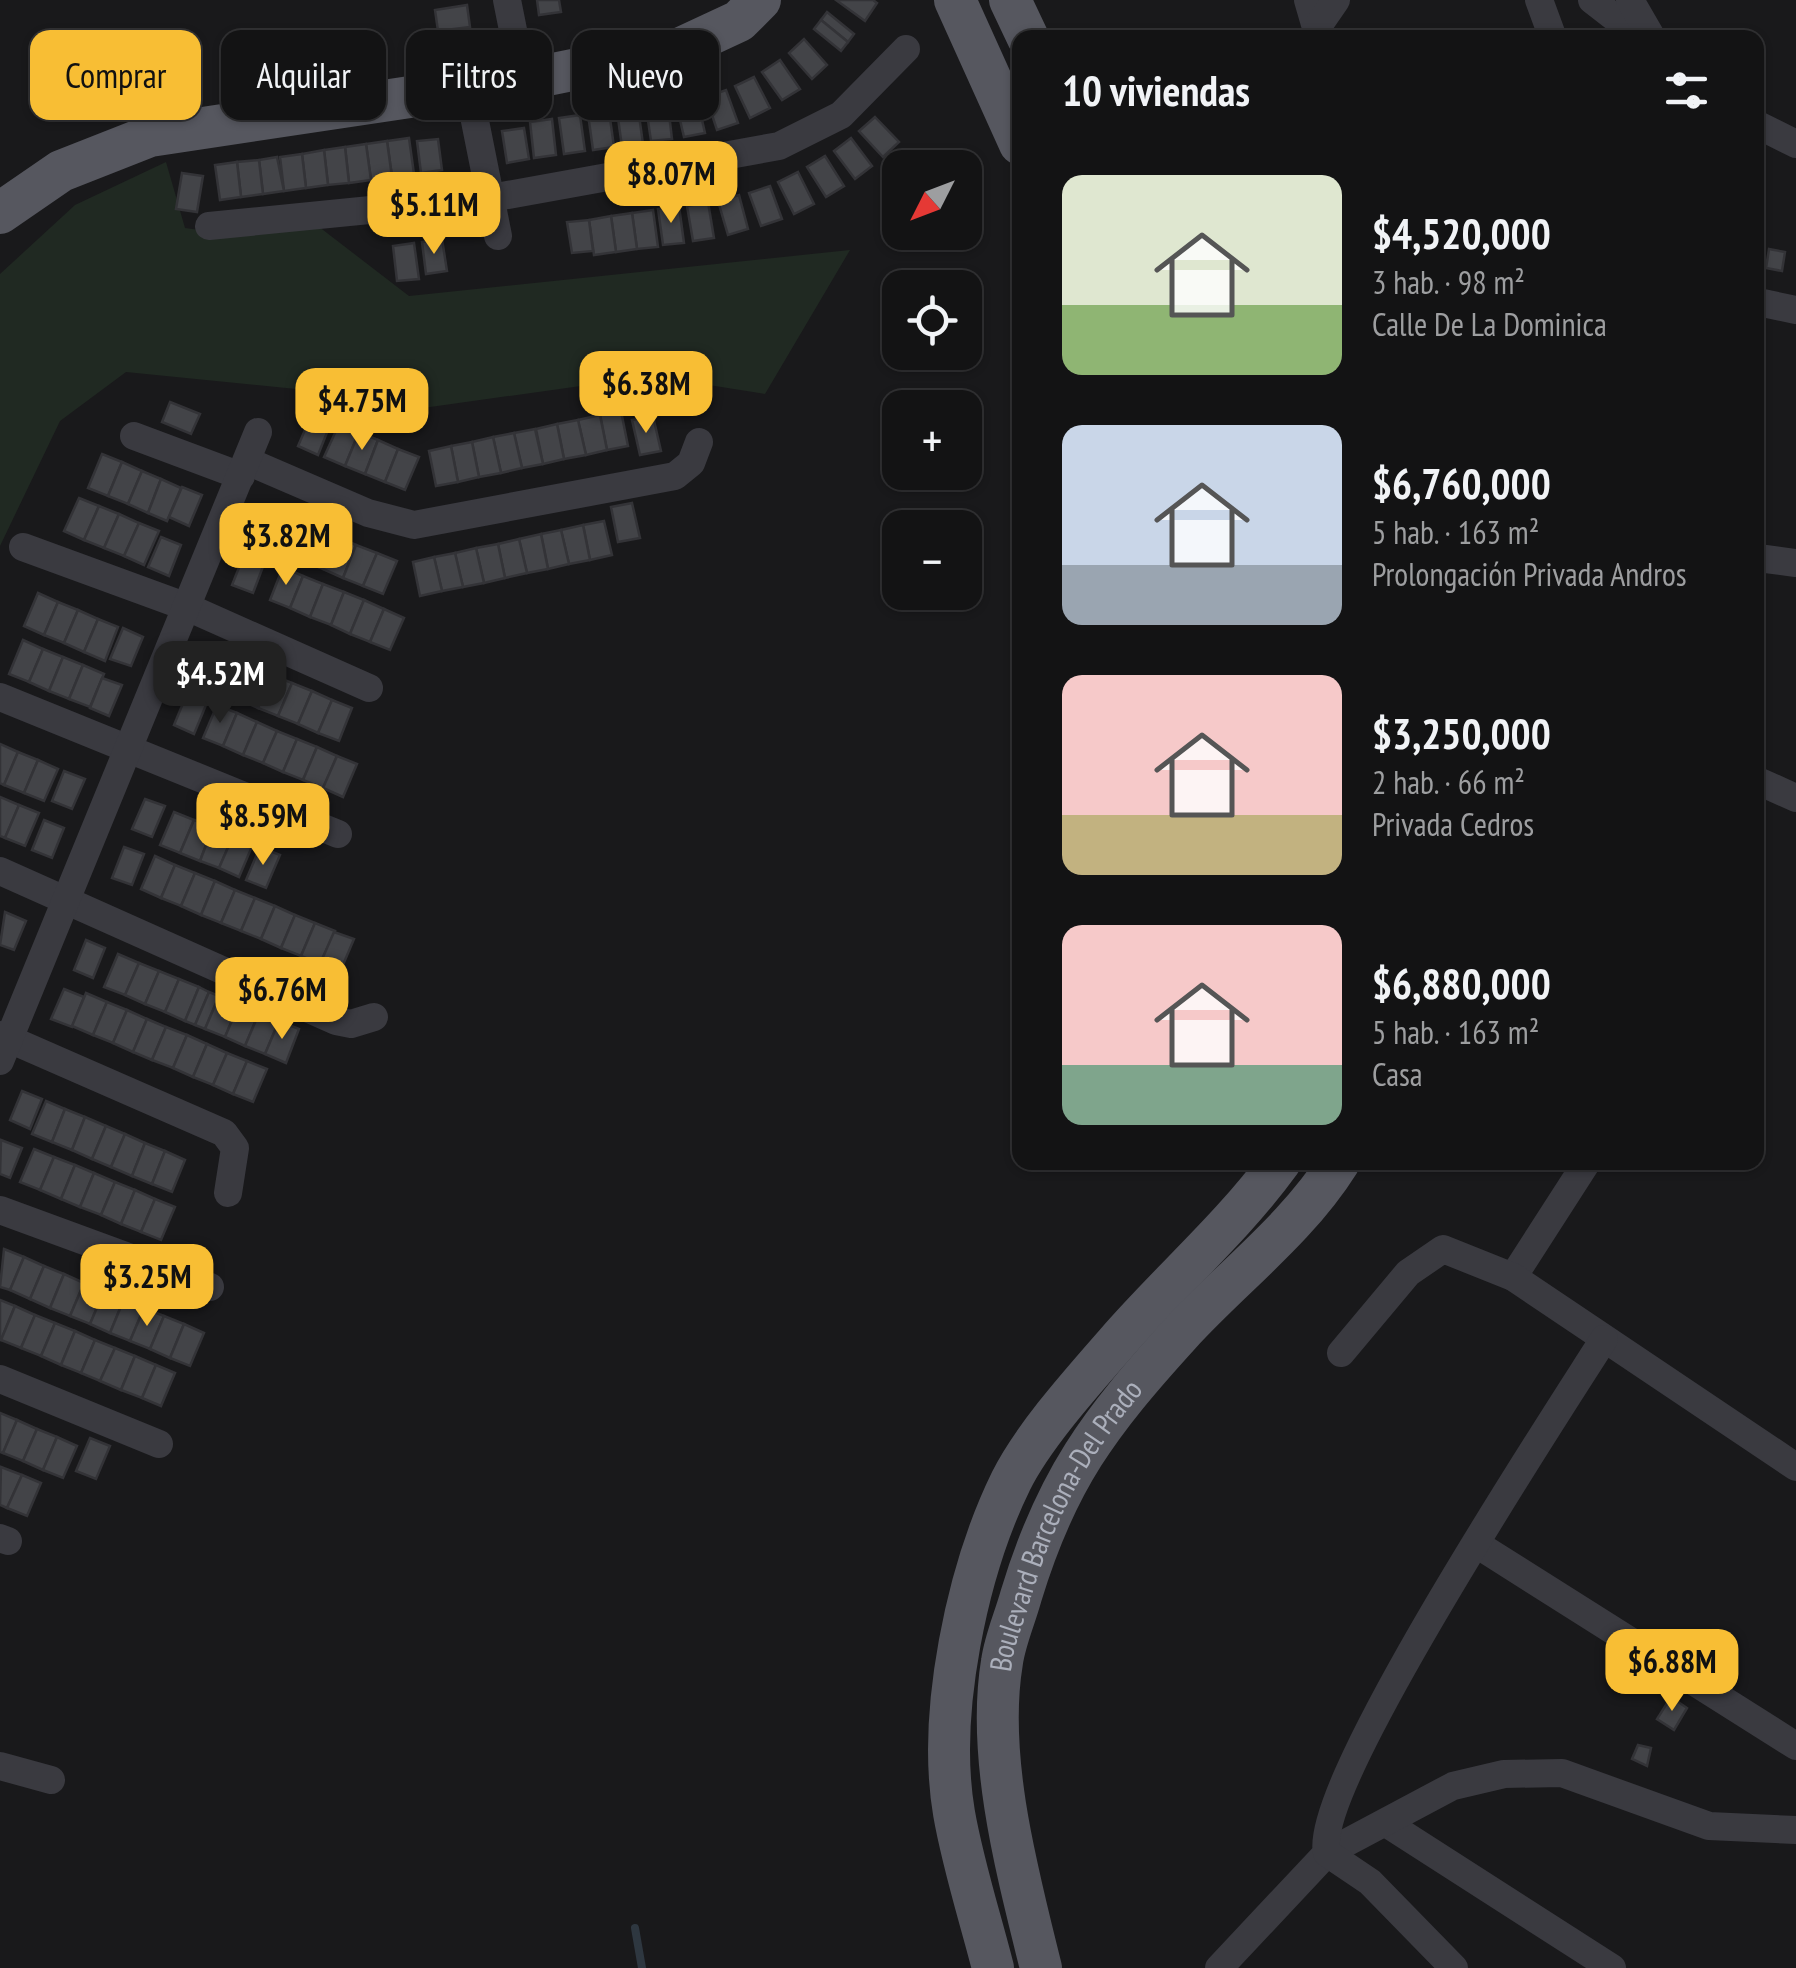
<!DOCTYPE html>
<html lang="es">
<head>
<meta charset="utf-8">
<style>
  body { margin:0; font-family:"PT Sans Narrow",sans-serif; background:#202022; color:#f1f3f6; height:100vh; display:flex; flex-direction:column; font-size:38px; white-space:nowrap }
  * { box-sizing:border-box; margin:0 }
  p { font-size:32px; color:#9d9ea0 }
  .icon { flex:none; width:55px; height:55px; fill:none; stroke:currentColor; stroke-width:2; stroke-linecap:round; stroke-linejoin:round }
  .map { position:relative; flex:1; overflow:hidden }
  .panel { position:absolute; left:1012px; top:30px; width:752px; height:1140px; display:flex; flex-direction:column; background:#131314; border-radius:20px; box-shadow:0 2px 8px #0004,0 0 0 2px #323234 }
  .panel>* { flex:none }
  .banner { position:absolute; left:30px; top:30px; width:832px; height:90px; display:flex; gap:20px }
  .needle { width:65px; rotate:228deg }
  .fabs { position:absolute; left:882px; top:150px; display:grid; gap:20px }
  .fabs a { display:grid; place-items:center; width:100px; height:100px; border-radius:20px; background:#131314; box-shadow:0 2px 8px #0004,0 0 0 2px #323234; font-size:50px }
  .price { position:absolute; translate:-50% -85px; padding:0 22px; border-radius:20px; background:#f8be34; color:#111; font-size:32px; line-height:65px; filter:drop-shadow(0 2px 5px #0008) }
  .price::after { content:''; position:absolute; left:50%; top:60px; width:30px; height:22px; margin-left:-15px; background:inherit; clip-path:polygon(0 0,100% 0,50% 100%) }
  .price.on { background:#222; color:#fff }
  ul { padding:0; list-style:none }
  li { display:flex; align-items:center; gap:30px; height:250px; padding:0 50px }
  li span { display:grid; place-items:center; flex:none; width:280px; height:200px; border-radius:20px; color:#555 }
  li>.icon { margin-inline-start:auto }
  span .icon { width:120px; height:120px; fill:#fffc; stroke-width:1 }
  li b { font-size:42px }
  h2 { display:flex; justify-content:space-between; align-items:center; height:120px; padding:0 50px; font-size:42px }
  .tag { padding:0 35px; border-radius:20px; background:#131314; box-shadow:0 2px 8px #0004,0 0 0 2px #323234; font-size:35px; line-height:90px }
  .tag.on { background:#f8be34; color:#111 }
  .map>svg:first-child { display:block }
  .green { fill:#202922 }
  .lines { fill:none; stroke-linecap:round; stroke-linejoin:round }
  .stream { stroke:#2e3740; stroke-width:8 }
  .building { fill:#434448; stroke:#333337; stroke-width:2.5 }
  .minor { stroke:#3a3a40; stroke-width:28 }
  .primary { stroke:#56575f; stroke-width:42 }
  .labels { text-anchor:middle; stroke-width:9; stroke-linejoin:round; paint-order:stroke }
  .street-label { font-size:30px; fill:#abafbb; stroke:#141416 }
</style>
</head>
<body>
<div class="map">
<svg width="1796" height="1968" viewBox="0 0 1796 1968">
  <rect width="100%" height="100%" fill="#19191b"/>
  <path class="green" d="M166 162 185 228 236 235 314 223 409 296 850 250 765 394 652 376 416 409 326 392 126 372 60 421 0 546V274L75 205Z"/>
  <g class="lines">
    <path class="stream" d="M635 1928 642 1968"/>
  </g>
  <g class="building">
    <path d="M537 0H559L561 12 539 15Z"/>
    <path d="M836 0H873L877 3 865 21Z"/>
    <path d="M467 5 470 27 438 31 435 10Z"/>
    <path d="M827 12 854 34 848 42 821 20Z"/>
    <path d="M821 20 848 42 841 51 814 29Z"/>
    <path d="M804 39 827 65 812 79 789 53Z"/>
    <path d="M780 60 800 89 782 100 762 72Z"/>
    <path d="M754 77 770 108 750 118 735 86Z"/>
    <path d="M726 90 738 123 717 130 706 97Z"/>
    <path d="M697 98 705 133 684 137 676 103Z"/>
    <path d="M668 105 672 139 651 141 646 107Z"/>
    <path d="M638 108 643 144 622 147 617 111Z"/>
    <path d="M609 111 614 147 593 150 588 114Z"/>
    <path d="M580 115 585 151 564 154 559 118Z"/>
    <path d="M875 117 899 142 883 157 859 131Z"/>
    <path d="M552 119 556 155 534 158 530 122Z"/>
    <path d="M524 128 529 159 507 163 502 131Z"/>
    <path d="M409 138 414 174 392 177 387 141Z"/>
    <path d="M851 138 872 166 855 179 834 151Z"/>
    <path d="M438 139 442 170 421 173 417 141Z"/>
    <path d="M387 141 392 177 371 180 366 144Z"/>
    <path d="M366 144 371 180 349 183 345 147Z"/>
    <path d="M345 147 349 183 328 185 324 150Z"/>
    <path d="M324 150 328 185 306 188 302 154Z"/>
    <path d="M302 154 306 188 284 191 280 157Z"/>
    <path d="M825 156 844 186 826 197 807 167Z"/>
    <path d="M277 157 284 191 263 194 259 160Z"/>
    <path d="M259 160 263 194 241 197 237 162Z"/>
    <path d="M237 162 241 197 220 200 215 165Z"/>
    <path d="M798 172 814 204 794 214 778 182Z"/>
    <path d="M182 173 203 176 197 212 176 209Z"/>
    <path d="M770 186 782 219 761 226 749 193Z"/>
    <path d="M739 195 748 229 728 235 718 201Z"/>
    <path d="M708 202 714 238 693 241 687 206Z"/>
    <path d="M679 206 684 243 663 245 658 209Z"/>
    <path d="M653 210 658 247 637 249 632 213Z"/>
    <path d="M632 213 637 249 616 252 611 216Z"/>
    <path d="M611 216 616 252 594 255 589 220Z"/>
    <path d="M589 220 593 251 572 253 567 222Z"/>
    <path d="M442 239 447 271 426 274 422 242Z"/>
    <path d="M414 243 419 279 397 281 393 246Z"/>
    <path d="M1769 249 1785 252 1782 271 1766 268Z"/>
    <path d="M170 402 200 414 191 434 162 422Z"/>
    <path d="M621 411 628 446 607 450 600 415Z"/>
    <path d="M600 415 607 450 586 455 578 420Z"/>
    <path d="M311 416 330 425 318 455 298 446Z"/>
    <path d="M653 416 661 451 640 455 632 420Z"/>
    <path d="M578 420 586 455 564 459 557 424Z"/>
    <path d="M339 424 359 432 345 466 324 457Z"/>
    <path d="M557 424 564 459 543 464 536 429Z"/>
    <path d="M535 429 543 464 522 468 514 433Z"/>
    <path d="M359 432 378 440 365 474 345 466Z"/>
    <path d="M514 433 522 468 501 473 493 437Z"/>
    <path d="M493 437 501 473 479 477 472 442Z"/>
    <path d="M378 440 398 449 385 482 365 474Z"/>
    <path d="M472 442 479 477 458 482 451 446Z"/>
    <path d="M451 446 458 482 436 486 429 451Z"/>
    <path d="M398 449 419 457 405 490 385 482Z"/>
    <path d="M102 454 122 462 108 496 88 488Z"/>
    <path d="M122 462 142 471 128 504 108 496Z"/>
    <path d="M142 471 161 479 148 513 128 504Z"/>
    <path d="M161 479 181 488 167 521 148 513Z"/>
    <path d="M182 487 202 495 189 526 169 517Z"/>
    <path d="M79 498 99 506 84 540 64 531Z"/>
    <path d="M632 503 640 538 618 542 611 507Z"/>
    <path d="M99 506 119 514 104 548 84 540Z"/>
    <path d="M265 506 286 514 273 544 253 535Z"/>
    <path d="M119 514 139 523 124 556 104 548Z"/>
    <path d="M296 519 316 528 302 561 282 552Z"/>
    <path d="M604 521 612 555 590 560 583 525Z"/>
    <path d="M139 523 159 531 144 565 124 556Z"/>
    <path d="M583 525 590 560 569 564 561 530Z"/>
    <path d="M316 528 336 536 323 569 302 561Z"/>
    <path d="M561 530 569 564 548 569 541 534Z"/>
    <path d="M541 534 548 569 527 573 519 539Z"/>
    <path d="M336 536 356 545 343 578 323 569Z"/>
    <path d="M161 537 181 545 169 576 148 567Z"/>
    <path d="M519 539 527 573 505 578 498 544Z"/>
    <path d="M498 544 505 578 484 583 476 548Z"/>
    <path d="M356 545 377 553 363 586 343 578Z"/>
    <path d="M476 548 484 583 463 587 455 553Z"/>
    <path d="M377 553 397 561 383 594 363 586Z"/>
    <path d="M455 553 463 587 442 591 434 557Z"/>
    <path d="M244 555 264 564 253 593 232 585Z"/>
    <path d="M434 557 442 591 420 596 413 562Z"/>
    <path d="M283 567 303 576 290 608 270 600Z"/>
    <path d="M303 576 323 584 310 617 290 608Z"/>
    <path d="M323 584 344 592 331 625 310 617Z"/>
    <path d="M344 592 364 600 350 634 331 625Z"/>
    <path d="M38 593 58 602 44 635 24 626Z"/>
    <path d="M364 600 384 609 370 642 350 634Z"/>
    <path d="M58 602 78 610 64 643 44 635Z"/>
    <path d="M384 609 404 618 390 650 370 642Z"/>
    <path d="M78 610 98 619 84 652 64 643Z"/>
    <path d="M98 619 118 627 105 661 84 652Z"/>
    <path d="M123 628 143 637 131 666 110 659Z"/>
    <path d="M23 640 43 649 29 682 9 674Z"/>
    <path d="M206 647 227 655 215 686 194 677Z"/>
    <path d="M43 649 63 657 49 691 29 682Z"/>
    <path d="M63 657 83 665 69 699 49 691Z"/>
    <path d="M232 658 252 666 238 699 218 691Z"/>
    <path d="M83 665 104 674 90 707 69 699Z"/>
    <path d="M252 666 272 675 258 708 238 699Z"/>
    <path d="M272 675 292 683 278 716 258 708Z"/>
    <path d="M102 678 122 685 109 716 90 708Z"/>
    <path d="M292 683 312 691 298 724 278 716Z"/>
    <path d="M312 691 332 700 318 733 298 724Z"/>
    <path d="M186 696 206 705 194 734 174 725Z"/>
    <path d="M332 700 352 708 339 741 318 733Z"/>
    <path d="M217 705 237 713 223 746 203 738Z"/>
    <path d="M237 713 257 722 243 755 223 746Z"/>
    <path d="M257 722 277 731 263 763 243 755Z"/>
    <path d="M277 731 297 739 283 772 263 763Z"/>
    <path d="M297 739 317 747 303 780 283 772Z"/>
    <path d="M0 744 18 752 4 785 0 783Z"/>
    <path d="M317 747 337 756 323 788 303 780Z"/>
    <path d="M18 752 38 760 24 793 4 785Z"/>
    <path d="M337 756 357 764 343 797 323 788Z"/>
    <path d="M38 760 58 769 44 801 24 793Z"/>
    <path d="M64 771 85 779 72 809 52 801Z"/>
    <path d="M0 797 19 805 5 838 0 836Z"/>
    <path d="M145 799 165 806 152 837 132 829Z"/>
    <path d="M19 805 39 813 25 846 5 838Z"/>
    <path d="M174 812 194 820 180 853 160 845Z"/>
    <path d="M44 820 64 828 52 858 32 850Z"/>
    <path d="M194 820 213 827 200 861 180 853Z"/>
    <path d="M213 827 233 836 219 868 200 861Z"/>
    <path d="M233 836 253 844 239 877 219 868Z"/>
    <path d="M124 847 144 854 132 885 112 878Z"/>
    <path d="M260 847 280 855 266 888 246 880Z"/>
    <path d="M155 856 175 865 161 898 141 889Z"/>
    <path d="M175 865 195 873 181 906 161 898Z"/>
    <path d="M195 873 215 881 201 915 181 906Z"/>
    <path d="M215 881 235 890 221 923 201 915Z"/>
    <path d="M235 890 255 898 241 931 221 923Z"/>
    <path d="M255 898 275 906 261 939 241 931Z"/>
    <path d="M275 906 295 915 281 948 261 939Z"/>
    <path d="M5 912 26 921 14 950 0 945Z"/>
    <path d="M295 915 315 923 301 956 281 948Z"/>
    <path d="M315 923 335 931 320 964 301 956Z"/>
    <path d="M334 932 354 939 340 972 320 964Z"/>
    <path d="M86 940 105 948 93 978 74 970Z"/>
    <path d="M118 954 139 963 125 995 104 987Z"/>
    <path d="M139 963 159 971 145 1004 125 995Z"/>
    <path d="M159 971 179 979 165 1012 145 1004Z"/>
    <path d="M179 979 199 987 185 1021 165 1012Z"/>
    <path d="M199 987 209 992 195 1025 185 1021Z"/>
    <path d="M64 989 84 997 72 1027 51 1019Z"/>
    <path d="M209 992 219 996 205 1029 195 1025Z"/>
    <path d="M86 993 107 1002 93 1035 72 1026Z"/>
    <path d="M219 996 239 1004 225 1037 205 1029Z"/>
    <path d="M107 1002 127 1010 113 1043 93 1035Z"/>
    <path d="M239 1004 259 1013 245 1046 225 1037Z"/>
    <path d="M127 1010 147 1019 133 1052 113 1043Z"/>
    <path d="M259 1013 279 1021 265 1054 245 1046Z"/>
    <path d="M147 1019 166 1027 152 1060 133 1052Z"/>
    <path d="M279 1021 299 1029 286 1063 265 1054Z"/>
    <path d="M166 1027 187 1035 173 1068 152 1060Z"/>
    <path d="M187 1035 207 1044 193 1077 173 1068Z"/>
    <path d="M207 1044 227 1053 213 1085 193 1077Z"/>
    <path d="M227 1053 247 1061 233 1094 213 1085Z"/>
    <path d="M247 1061 267 1069 253 1102 233 1094Z"/>
    <path d="M22 1091 42 1099 30 1129 10 1120Z"/>
    <path d="M46 1101 65 1109 52 1142 32 1134Z"/>
    <path d="M65 1109 85 1117 72 1150 52 1142Z"/>
    <path d="M85 1117 106 1126 92 1159 72 1150Z"/>
    <path d="M106 1126 125 1134 111 1167 92 1159Z"/>
    <path d="M125 1134 145 1143 132 1176 111 1167Z"/>
    <path d="M1 1140 22 1148 10 1178 0 1174Z"/>
    <path d="M145 1143 165 1151 152 1184 132 1176Z"/>
    <path d="M34 1149 54 1157 40 1190 20 1182Z"/>
    <path d="M165 1151 185 1160 172 1192 152 1184Z"/>
    <path d="M54 1157 75 1165 61 1199 40 1190Z"/>
    <path d="M75 1165 94 1173 80 1207 61 1199Z"/>
    <path d="M94 1173 115 1182 101 1215 80 1207Z"/>
    <path d="M115 1182 135 1190 121 1224 101 1215Z"/>
    <path d="M135 1190 155 1199 141 1232 121 1224Z"/>
    <path d="M155 1199 175 1207 161 1240 141 1232Z"/>
    <path d="M4 1249 24 1257 10 1290 0 1287Z"/>
    <path d="M24 1257 44 1266 30 1299 10 1290Z"/>
    <path d="M44 1266 64 1274 50 1308 30 1299Z"/>
    <path d="M64 1274 84 1283 70 1316 50 1308Z"/>
    <path d="M84 1283 104 1291 90 1324 70 1316Z"/>
    <path d="M104 1291 124 1299 110 1333 90 1324Z"/>
    <path d="M124 1299 144 1308 130 1341 110 1333Z"/>
    <path d="M0 1300 15 1306 1 1340H0Z"/>
    <path d="M15 1306 35 1315 21 1348 1 1340Z"/>
    <path d="M144 1308 164 1316 150 1349 130 1341Z"/>
    <path d="M35 1315 55 1323 41 1356 21 1348Z"/>
    <path d="M164 1316 184 1324 170 1358 150 1349Z"/>
    <path d="M55 1323 75 1331 61 1365 41 1356Z"/>
    <path d="M184 1324 204 1333 190 1366 170 1358Z"/>
    <path d="M75 1331 95 1340 81 1373 61 1365Z"/>
    <path d="M95 1340 115 1348 100 1381 81 1373Z"/>
    <path d="M115 1348 135 1356 121 1390 100 1381Z"/>
    <path d="M135 1356 156 1365 142 1398 121 1390Z"/>
    <path d="M156 1365 175 1373 161 1406 142 1398Z"/>
    <path d="M0 1413 17 1420 3 1453 0 1452Z"/>
    <path d="M17 1420 37 1429 23 1461 3 1453Z"/>
    <path d="M37 1429 57 1437 43 1470 23 1461Z"/>
    <path d="M57 1437 77 1446 63 1478 43 1470Z"/>
    <path d="M90 1438 110 1446 96 1479 76 1471Z"/>
    <path d="M1 1467 22 1475 7 1508 0 1505Z"/>
    <path d="M22 1475 41 1483 27 1516 7 1508Z"/>
    <path d="M1671 1697 1687 1708 1674 1730 1657 1719Z"/>
    <path d="M1638 1745 1651 1748 1647 1766 1632 1759Z"/>
  </g>
  <g class="lines">
    <g class="minor">
      <path d="M507 0 523 80"/>
      <path d="M1308 0 1319 38"/>
      <path d="M1539 0 1553 38"/>
      <path d="M1592 0 1641 38"/>
      <path d="M1630 0 1652 38"/>
      <path d="M1316 29 1336 0"/>
      <path d="M468 86 498 236"/>
      <path d="M1758 125 1796 144"/>
      <path d="M209 226 491 198 779 146 841 115 906 49"/>
      <path d="M1758 302 1796 310"/>
      <path d="M134 436 241 476"/>
      <path d="M247 461 368 513 414 525 675 476 691 463 699 442"/>
      <path d="M23 547 187 607 369 688"/>
      <path d="M1758 558 1796 563"/>
      <path d="M0 697 338 834"/>
      <path d="M1758 781 1796 798"/>
      <path d="M0 871 336 1021 351 1024 374 1017"/>
      <path d="M0 1035 224 1133 235 1148 228 1193"/>
      <path d="M0 1061 258 432"/>
      <path d="M0 1210 210 1287"/>
      <path d="M1513 1277 1587 1162"/>
      <path d="M1341 1353 1408 1273 1443 1249 1513 1277 1796 1467"/>
      <path d="M0 1379 159 1444"/>
      <path d="M0 1538 8 1541"/>
      <path d="M1478 1545 1796 1746"/>
      <path d="M0 1766 51 1780"/>
      <path d="M1386 1823 1612 1968"/>
      <path d="M1219 1968 1327 1853 1453 1786 1504 1774 1562 1773 1709 1826 1796 1830"/>
      <path d="M1454 1968 1370 1882 1327 1853C1310 1788 1556 1415 1604 1339"/>
    </g>
    <g class="primary">
      <path d="M955 0 1020 144"/>
      <path d="M1010 0 1028 38"/>
      <path d="M0 213 61 171 150 136 523 80 681 48 739 21 760 0"/>
      <path d="M993 1968C980 1917 963 1865 954 1813 937 1713 967 1571 1011 1481 1034 1435 1083 1381 1117 1342 1170 1281 1232 1228 1280 1162"/>
      <path id="s1" d="M1041 1968C1018 1875 986 1758 1002 1662 1005 1640 1015 1618 1021 1596 1056 1480 1099 1423 1180 1334 1232 1277 1297 1229 1339 1162"/>
    </g>
  </g>
  <g class="labels">
    <g class="street-label">
      <text dy="10" stroke="none"><textPath href="#s1" startOffset="462">Boulevard Barcelona-Del Prado</textPath></text>
    </g>
  </g>
</svg>
<div class="fabs">
<a><svg class="needle" viewBox="-14 -14 28 28"><path d="M0-13l5 13h-10z" fill="#e53935"/><path d="M0 13l5-13h-10z" fill="#9d9ea0"/></svg></a>
<a><svg class="icon" aria-label="locate" viewBox="0 0 24 24"><circle cx="12" cy="12" r="6"/><path d="M12 2v4M12 18v4M2 12h4M18 12h4"/></svg></a>
<a>+</a>
<a>−</a>
</div>
<b class="price" style="left:671px;top:226px">$8.07M</b>
<b class="price" style="left:434px;top:257px">$5.11M</b>
<b class="price" style="left:646px;top:436px">$6.38M</b>
<b class="price" style="left:362px;top:453px">$4.75M</b>
<b class="price" style="left:286px;top:588px">$3.82M</b>
<b class="price on" style="left:220px;top:726px">$4.52M</b>
<b class="price" style="left:263px;top:868px">$8.59M</b>
<b class="price" style="left:282px;top:1042px">$6.76M</b>
<b class="price" style="left:147px;top:1329px">$3.25M</b>
<b class="price" style="left:1672px;top:1714px">$6.88M</b>
<div class="banner">
<a class="tag on">Comprar</a>
<a class="tag">Alquilar</a>
<a class="tag">Filtros</a>
<a class="tag">Nuevo</a>
</div>
<section class="panel">
<h2>10 viviendas<svg class="icon" aria-label="filters" viewBox="0 0 24 24"><path d="M4 7h16M4 17h16"/><circle cx="9" cy="7" r="2"/><circle cx="15" cy="17" r="2"/></svg></h2>
<ul>
<li><span style="background:linear-gradient(#dfe7d0 65%,#8fb573 0)"><svg class="icon" aria-label="home" viewBox="0 0 24 24"><path d="M3 11l9-7 9 7M6 9v11h12V9"/></svg></span><div><b>$4,520,000</b><p>3 hab. · 98 m²</p><p>Calle De La Dominica</p></div></li>
<li><span style="background:linear-gradient(#c9d6e8 70%,#9aa5b1 0)"><svg class="icon" aria-label="home" viewBox="0 0 24 24"><path d="M3 11l9-7 9 7M6 9v11h12V9"/></svg></span><div><b>$6,760,000</b><p>5 hab. · 163 m²</p><p>Prolongación Privada Andros</p></div></li>
<li><span style="background:linear-gradient(#f6c9c9 70%,#c2b280 0)"><svg class="icon" aria-label="home" viewBox="0 0 24 24"><path d="M3 11l9-7 9 7M6 9v11h12V9"/></svg></span><div><b>$3,250,000</b><p>2 hab. · 66 m²</p><p>Privada Cedros</p></div></li>
<li><span style="background:linear-gradient(#f6c9c9 70%,#7fa58c 0)"><svg class="icon" aria-label="home" viewBox="0 0 24 24"><path d="M3 11l9-7 9 7M6 9v11h12V9"/></svg></span><div><b>$6,880,000</b><p>5 hab. · 163 m²</p><p>Casa</p></div></li>
</ul>
</section>
</div>
</body>
</html>
